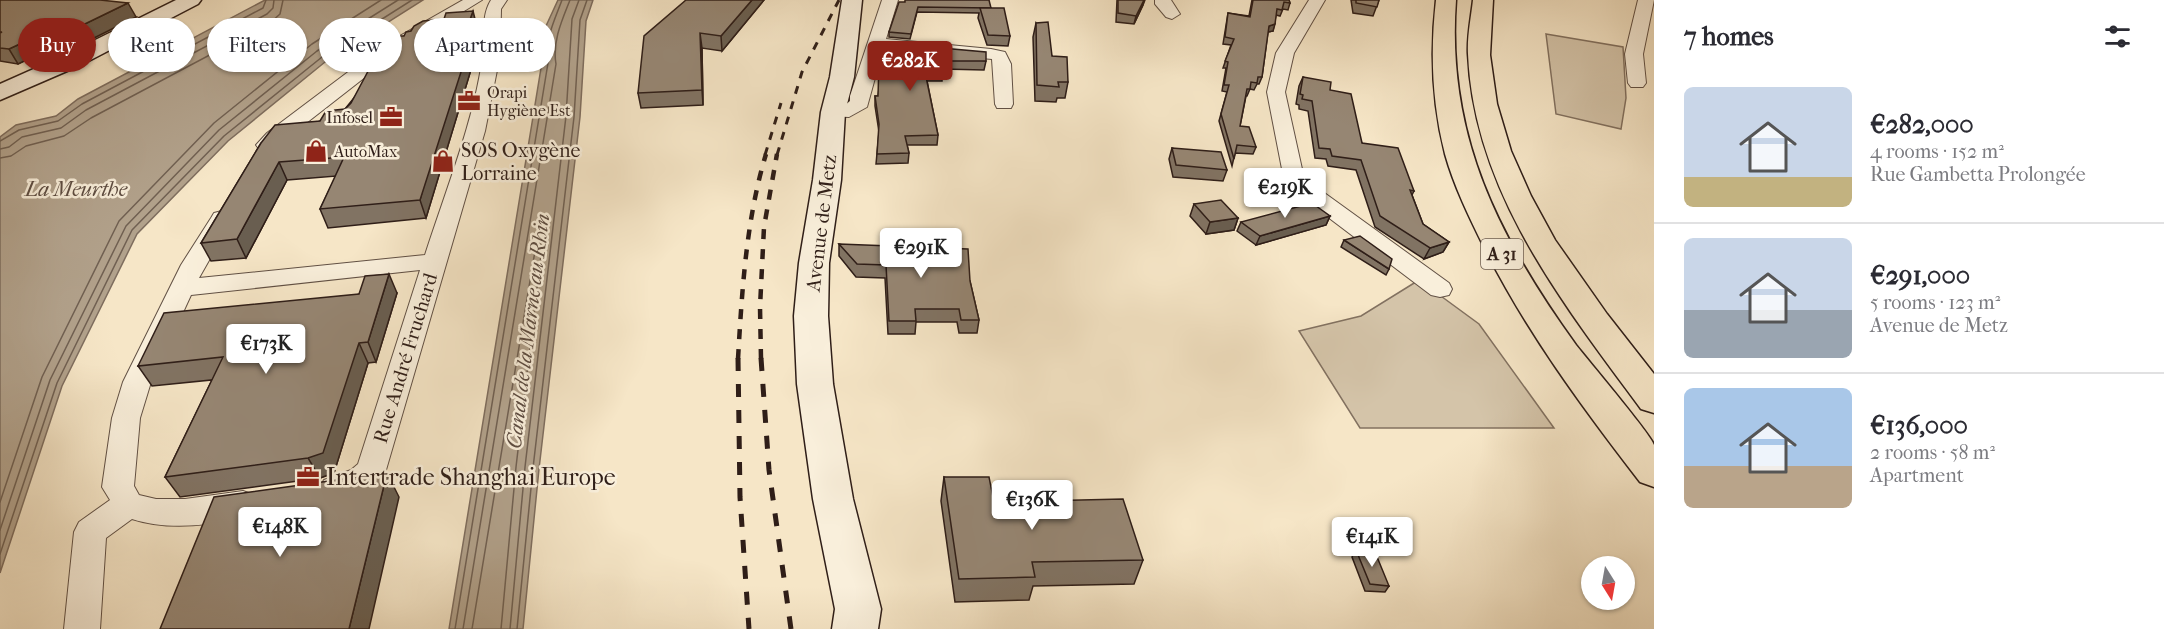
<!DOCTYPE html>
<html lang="en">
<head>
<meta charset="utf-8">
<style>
  body { margin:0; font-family:"IM FELL French Canon",serif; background:#f7f7f7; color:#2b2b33; height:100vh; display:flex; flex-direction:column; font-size:22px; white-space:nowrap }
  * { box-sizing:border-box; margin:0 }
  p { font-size:20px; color:#7c7c81 }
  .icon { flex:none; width:33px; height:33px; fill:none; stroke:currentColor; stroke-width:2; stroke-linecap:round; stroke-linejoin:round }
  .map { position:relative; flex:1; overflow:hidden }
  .details { display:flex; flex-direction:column; background:#fff; width:510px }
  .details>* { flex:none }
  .banner { position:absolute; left:18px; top:18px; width:570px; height:54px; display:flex; gap:12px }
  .needle { width:39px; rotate:169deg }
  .controls { position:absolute; left:1581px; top:556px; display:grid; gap:12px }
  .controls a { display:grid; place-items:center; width:54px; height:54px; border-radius:50%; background:#fff; box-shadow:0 2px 4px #0004; font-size:30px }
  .price { position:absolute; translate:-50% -51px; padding:0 14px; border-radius:6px; background:#fff; color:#222; font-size:20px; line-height:39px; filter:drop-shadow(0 2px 3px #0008) }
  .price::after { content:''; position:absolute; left:50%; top:36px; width:18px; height:14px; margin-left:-9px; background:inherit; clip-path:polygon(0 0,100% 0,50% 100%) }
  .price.current { background:#8f2418; color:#fff }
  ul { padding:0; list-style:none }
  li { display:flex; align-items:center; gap:18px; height:150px; padding:0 30px }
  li+li { border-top:2px solid #e1e1e2 }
  li span { display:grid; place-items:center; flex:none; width:168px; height:120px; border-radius:9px; color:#555 }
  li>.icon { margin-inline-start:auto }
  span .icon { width:72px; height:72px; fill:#fffc; stroke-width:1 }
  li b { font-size:26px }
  h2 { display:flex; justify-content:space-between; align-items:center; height:72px; padding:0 30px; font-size:26px }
  .tag { padding:0 21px; border-radius:27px; background:#fff; box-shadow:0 2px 4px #0004; font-size:21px; line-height:54px }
  .tag.current { background:#8f2418; color:#fff }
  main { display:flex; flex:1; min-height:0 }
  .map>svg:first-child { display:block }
  .green { fill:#d4c4a9; stroke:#827160; stroke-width:1.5 }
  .water { fill:#b2a28c; stroke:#7e6d5e; stroke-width:1.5 }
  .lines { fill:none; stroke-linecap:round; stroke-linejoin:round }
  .shore { stroke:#706052; stroke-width:1.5 }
  .street-casing { stroke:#615044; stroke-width:2 }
  .secondary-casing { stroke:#2f1e18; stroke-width:3 }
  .highway-casing { stroke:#2f1e18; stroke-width:3 }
  .street { fill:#f9efdb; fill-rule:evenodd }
  .secondary { fill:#f9efdb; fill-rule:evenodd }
  .highway { fill:#f6e6c7; fill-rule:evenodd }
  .rail-far2 { stroke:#2f1e18; stroke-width:3; stroke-dasharray:8 8; stroke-linecap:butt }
  .rail-far1 { stroke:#2f1e18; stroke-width:4.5; stroke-dasharray:10 10; stroke-linecap:butt }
  .rail { stroke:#2f1e18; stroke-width:5; stroke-dasharray:13 13; stroke-linecap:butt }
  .wall { fill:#817363; stroke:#2f1e18; stroke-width:1.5 }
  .shaded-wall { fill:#695e50; stroke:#2f1e18; stroke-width:1.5 }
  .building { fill:#968673; stroke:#2f1e18; stroke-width:1.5 }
  .labels { text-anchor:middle; stroke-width:5; stroke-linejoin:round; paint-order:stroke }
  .far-poi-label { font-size:16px; fill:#2f1e18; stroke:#f9efdb; text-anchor:start }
  .shield { fill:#f9efdb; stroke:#6c5d52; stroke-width:1.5 }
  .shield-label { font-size:18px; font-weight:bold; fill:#2f1e18 }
  .poi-label { font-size:20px; fill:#2f1e18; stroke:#f9efdb; text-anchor:start }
  .street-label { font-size:20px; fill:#2f1e18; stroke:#f9efdb }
  .water-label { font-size:21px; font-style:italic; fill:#5d4c41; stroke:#f9efdb }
  .near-poi-label { font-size:24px; fill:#2f1e18; stroke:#f9efdb; text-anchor:start }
</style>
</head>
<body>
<main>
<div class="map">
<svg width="1654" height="629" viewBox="0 0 1654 629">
  <rect width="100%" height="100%" fill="#f6e6c7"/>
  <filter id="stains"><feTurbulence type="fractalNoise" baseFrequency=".00333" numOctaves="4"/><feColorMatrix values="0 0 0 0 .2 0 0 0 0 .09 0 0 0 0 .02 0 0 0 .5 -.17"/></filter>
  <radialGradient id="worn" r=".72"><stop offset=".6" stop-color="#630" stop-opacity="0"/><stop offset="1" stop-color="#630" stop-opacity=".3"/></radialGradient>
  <g class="green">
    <path d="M1546 34 1623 47 1626 98 1621 129 1556 114Z"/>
    <path d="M1419 280 1479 324 1554 428H1360L1299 331 1361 316Z"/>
  </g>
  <g class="water">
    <path d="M265 0H423L325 62 228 141 137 234 62 386 0 573V137L16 125 56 116 78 99Z"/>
    <path d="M558 0H593L586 21 580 117 539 469 523 629H449L542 62 539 59 546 26Z"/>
  </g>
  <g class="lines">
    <g class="shore">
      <path d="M0 141 19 130 58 121 82 104 263 8 266 0"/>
      <path d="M0 149 9 147 22 137 61 128 86 110 267 14 273 8 274 0"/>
      <path d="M0 158 11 156 26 146 64 136 91 118 270 23 280 14 283 0"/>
      <path d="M0 502 42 377 119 221 214 123 312 44 381 0"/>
      <path d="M0 530 50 380 126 226 219 130 317 51 398 0"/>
      <path d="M0 554 57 383 132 230 224 136 322 57 412 0"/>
      <path d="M455 629 548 63C543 43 555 19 562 0"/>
      <path d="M463 629 556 64C552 42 562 20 570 0"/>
      <path d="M472 629 536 245 539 242 542 246 516 467 501 629"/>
      <path d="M510 629 525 467 566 116 572 19 579 0"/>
      <path d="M517 629 533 468 574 117 580 20 587 0"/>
    </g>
    <g class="street-casing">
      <g id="street">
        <path d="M463 0H482L396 53 273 149H259L256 145 267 133 384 45Z"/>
        <path d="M491 0H507L501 9 500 55 485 131 386 470C376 490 346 505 324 498L319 489 324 480 351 470 358 464 420 270 191 295 151 382 140 418 134 486 139 495 156 499H185L243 491 254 495 259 504 254 513C217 526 169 531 132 519L106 538 100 629H64L74 532 79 522 110 500 102 487 112 418 123 382 181 265 211 218 214 213 222 211 230 213 233 218 199 278 425 255C445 192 475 119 483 54 485 35 481 16 491 0Z"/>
        <path d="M882 0H898L886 39 991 49 1005 52 1011 64 1013 104 1011 108H997L995 104 992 59 883 49 867 107 849 117 826 116 824 112 826 108 844 106 850 101V96Z"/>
        <path d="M1155 0H1171L1180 14 1172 19 1166 17 1155 4Z"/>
        <path d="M1309 0H1325L1294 53 1285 92 1302 169 1312 184 1449 283 1452 289 1449 295 1440 297 1431 295 1296 193 1282 169 1267 92 1276 53Z"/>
        <path d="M1638 0H1654L1643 54 1646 83 1643 87H1631L1628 83 1625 54Z"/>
      </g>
    </g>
    <g class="secondary-casing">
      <g id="secondary">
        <path d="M176 0H201L198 4 81 65 0 100V84L65 55Z"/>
        <path d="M842 0H862L854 77 845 112 841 180 829 263 828 316 833 384 853 499 881 609 878 629H832L835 609 813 499 797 384 794 316 799 263 813 180 821 112 830 77Z"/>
      </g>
    </g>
    <g class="highway-casing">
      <g id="highway">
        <path d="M1436 0H1456C1446 136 1499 238 1576 345 1587 359 1653 437 1654 445 1654 458 1654 474 1654 487L1640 482C1582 407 1526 331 1484 247 1469 217 1454 186 1445 154 1432 103 1430 52 1436 0Z"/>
        <path d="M1473 0H1493L1490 55 1497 104 1511 151 1531 196 1555 240 1607 314 1654 374V413L1641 409C1563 303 1474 192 1468 54 1467 36 1471 18 1473 0Z"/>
      </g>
    </g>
    <use href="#street" class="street"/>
    <use href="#secondary" class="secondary"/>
    <use href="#highway" class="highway"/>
    <g class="rail-far2">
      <path d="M765 155 781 103"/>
      <path d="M777 155 802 72 839 0"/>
    </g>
    <g class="rail-far1">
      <path d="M738 359C742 291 746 220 766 154"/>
      <path d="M761 359 760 307 764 227 777 154"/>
    </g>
    <g class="rail">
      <path d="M738 358 740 497 749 629"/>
      <path d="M761 358 769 470 791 629"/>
    </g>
  </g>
  <g class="wall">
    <path d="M0 0 136 17 64 53 45 51 18 64 0 61Z"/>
    <path d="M686 0H764L722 51 702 48 703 105 641 108 638 93Z"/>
    <path d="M1117 0H1145L1143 5 1134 24 1116 22Z"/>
    <path d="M1252 0H1289L1290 3 1288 10 1283 9 1280 16 1276 15 1273 31 1268 32 1262 77 1259 84H1257L1254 90 1250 89 1247 96H1246L1240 126 1256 147 1253 154 1235 153 1232 166 1219 121 1227 92 1222 91 1226 68H1223L1231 45 1223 44 1228 13 1249 16Z"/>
    <path d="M1351 0H1379L1373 16 1353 13Z"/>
    <path d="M905 2 991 8 1010 36 1008 46 987 45 978 18 979 13 917 12 910 39 889 37V32Z"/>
    <path d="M1036 23 1052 56 1068 82 1065 98H1057L1056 102 1035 101 1033 37Z"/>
    <path d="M477 27 469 50 473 63 426 218 328 228 320 209 336 176 287 180 246 258 211 261 201 243 261 143 320 121 345 109 404 36 411 31Z"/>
    <path d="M885 43 986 61 984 70 942 69V81H927L938 135 937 145H907L909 153 908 163 876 164 879 132 875 106V96H878Z"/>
    <path d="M1303 77 1330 90 1362 143 1414 191 1412 195 1423 224 1449 242 1443 252 1424 259 1375 227 1356 170 1328 166 1326 159 1315 158 1308 111 1299 109V105L1296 104 1299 86Z"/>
    <path d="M1172 148 1227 170 1223 181 1173 177 1169 159Z"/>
    <path d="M1194 204 1238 218 1234 230 1206 234 1190 216Z"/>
    <path d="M1330 216 1326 225 1256 245 1237 231 1241 222Z"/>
    <path d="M1344 240 1389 269 1386 275 1341 247Z"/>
    <path d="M839 244 970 281 979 320 977 333H959L957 322H916L915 334H888L885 278 856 277 839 256Z"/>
    <path d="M397 293 376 362 368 363 334 473 320 478 180 497 165 477 212 380 152 386 138 366 359 294Z"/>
    <path d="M944 477 994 502 1143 560 1134 584 1033 586 1029 600 955 602 941 501Z"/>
    <path d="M1356 550 1389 586 1385 592 1365 591 1352 557Z"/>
  </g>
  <g class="shaded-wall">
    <path d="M752 0H764L722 51 721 36Z"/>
    <path d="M1144 0 1143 5 1134 24 1136 16Z"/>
    <path d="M128 3 136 17 64 53 56 38Z"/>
    <path d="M473 11 477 27 469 50 473 63 426 218 420 200 460 48Z"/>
    <path d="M1275 24 1273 31 1267 32 1269 26Z"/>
    <path d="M700 33 702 48 703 105 702 90Z"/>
    <path d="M37 36 45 51 18 64 9 49Z"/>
    <path d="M279 162 287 180 246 258 237 239Z"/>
    <path d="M1330 216 1326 225 1256 245 1260 236Z"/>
    <path d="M1238 218 1234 230 1206 234 1210 222Z"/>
    <path d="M1449 242 1443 252 1424 259 1430 248Z"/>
    <path d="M389 274 397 293 376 362 368 342Z"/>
    <path d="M359 343 368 363 334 473 320 478 308 458Z"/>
    <path d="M387 473 399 497 369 629H349Z"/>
  </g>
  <g class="building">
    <path d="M0 0H100L128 3 56 38 37 36 9 49 0 48V33L2 32H0Z"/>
    <path d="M686 0H752L721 36 700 33 702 90 638 93 644 36Z"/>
    <path d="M905 0H989L991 8 918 7 911 34 889 32 899 2H905Z"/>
    <path d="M1118 0H1144L1136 16 1118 13Z"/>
    <path d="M1253 0H1289L1290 3 1284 2 1282 10 1277 9 1275 24 1269 26 1262 77H1258L1257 83 1251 82 1250 89H1247L1240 126 1249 127 1256 147 1237 145 1234 159 1221 114 1229 85H1224L1228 62 1225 61 1234 39 1225 37 1228 13 1250 17Z"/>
    <path d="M1356 0H1379L1377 7 1356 3Z"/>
    <path d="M980 8H1004L1010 36 988 35Z"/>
    <path d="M473 11 460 48 469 47 420 200 320 209 344 157 279 162 237 239 201 243 261 143 275 125 320 121 326 111 345 109 351 103 381 47 396 36H404L406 32 411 31 414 26 423 21 444 19 446 13Z"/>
    <path d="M1048 22 1052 56 1067 57 1068 82H1058L1059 87 1037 85 1036 23Z"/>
    <path d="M885 43 986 52V61H940L942 72H925L938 135 905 136 909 153 877 154 879 124 875 96H878L879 63Z"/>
    <path d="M1303 77 1331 82 1330 90 1351 94 1362 143 1398 148 1414 191 1410 190 1423 224 1449 242 1430 248 1380 216 1361 160 1332 156 1330 149 1319 148 1312 101 1302 99 1303 95 1300 94Z"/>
    <path d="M1172 148 1221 152 1227 170 1176 165Z"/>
    <path d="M1221 200 1238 218 1210 222 1194 204Z"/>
    <path d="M1312 203 1330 216 1260 236 1241 222Z"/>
    <path d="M1360 236 1392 259 1389 269 1344 240Z"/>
    <path d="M839 244 968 249 970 281 979 320H961L959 309H915L916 321H889L886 265 857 264Z"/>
    <path d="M389 274 368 342 359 343 323 453 308 458 165 477 223 357 138 366 164 313 359 294 365 276Z"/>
    <path d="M387 473 349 629H160L214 497Z"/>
    <path d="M944 477H989L994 502 1123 499 1143 560 1032 562 1035 577 959 579Z"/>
    <path d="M1356 550 1375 552 1389 586 1370 584Z"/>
  </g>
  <defs>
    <g id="office-bare" transform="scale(1.8)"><path d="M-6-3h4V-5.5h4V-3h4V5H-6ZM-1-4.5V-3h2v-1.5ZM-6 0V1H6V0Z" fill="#8f2418" stroke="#f9efdb" stroke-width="2.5" paint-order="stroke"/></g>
    <g id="shop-bare" transform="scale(1.8)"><path d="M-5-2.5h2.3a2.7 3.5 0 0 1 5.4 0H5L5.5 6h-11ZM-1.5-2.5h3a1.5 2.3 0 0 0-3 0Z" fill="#8f2418" stroke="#f9efdb" stroke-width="2.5" paint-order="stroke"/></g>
  </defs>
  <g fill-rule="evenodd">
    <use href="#office-bare" x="469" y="101"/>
    <use href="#office-bare" x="391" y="117"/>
    <use href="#shop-bare" x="316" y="151"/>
    <use href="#shop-bare" x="443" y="161"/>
    <use href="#office-bare" x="308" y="477"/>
  </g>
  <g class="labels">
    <g class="far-poi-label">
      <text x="487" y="98">Orapi<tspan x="487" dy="18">Hygiène Est</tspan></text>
      <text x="373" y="123" text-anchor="end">Infosel</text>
      <text x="334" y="157">AutoMax</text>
    </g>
    <rect class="shield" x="1481" y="239" width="42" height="30" rx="4.5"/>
    <g class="shield-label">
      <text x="1502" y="260">A 31</text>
    </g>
    <g class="poi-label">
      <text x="461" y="157">SOS Oxygène<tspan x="461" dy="23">Lorraine</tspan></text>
    </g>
    <g class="street-label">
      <text transform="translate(821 223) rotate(-83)" y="7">Avenue de Metz</text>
      <text transform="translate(405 358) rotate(-73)" y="7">Rue André Fruchard</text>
    </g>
    <g class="water-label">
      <text x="76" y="196">La Meurthe</text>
      <text transform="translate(528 331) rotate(-83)" y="7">Canal de la Marne au Rhin</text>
    </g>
    <g class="near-poi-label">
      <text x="326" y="485">Intertrade Shanghai Europe</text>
    </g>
  </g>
  <rect width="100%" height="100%" filter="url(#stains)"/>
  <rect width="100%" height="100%" fill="url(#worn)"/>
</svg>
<div class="controls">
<a><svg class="needle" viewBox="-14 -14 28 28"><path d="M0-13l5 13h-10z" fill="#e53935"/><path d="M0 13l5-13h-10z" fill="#7c7c81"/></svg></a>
</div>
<b class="price current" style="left:910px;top:92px">€282K</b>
<b class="price" style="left:1285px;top:219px">€219K</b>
<b class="price" style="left:921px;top:279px">€291K</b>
<b class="price" style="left:266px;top:375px">€173K</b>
<b class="price" style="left:1032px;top:531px">€136K</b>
<b class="price" style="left:280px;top:558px">€148K</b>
<b class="price" style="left:1372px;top:568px">€141K</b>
<div class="banner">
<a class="tag current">Buy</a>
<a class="tag">Rent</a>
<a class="tag">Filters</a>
<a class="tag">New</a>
<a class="tag">Apartment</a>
</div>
</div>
<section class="details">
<h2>7 homes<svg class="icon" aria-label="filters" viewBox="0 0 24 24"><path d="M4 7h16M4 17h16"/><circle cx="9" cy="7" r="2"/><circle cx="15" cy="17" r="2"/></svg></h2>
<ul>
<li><span style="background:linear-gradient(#c9d6e8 75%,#c2b280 0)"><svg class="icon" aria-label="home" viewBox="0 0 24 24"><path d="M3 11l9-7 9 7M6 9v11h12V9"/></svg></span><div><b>€282,000</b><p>4 rooms · 152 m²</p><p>Rue Gambetta Prolongée</p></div></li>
<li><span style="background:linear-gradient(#c9d6e8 60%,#9aa5b1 0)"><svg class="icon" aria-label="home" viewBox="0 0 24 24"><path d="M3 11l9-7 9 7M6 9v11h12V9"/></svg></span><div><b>€291,000</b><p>5 rooms · 123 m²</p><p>Avenue de Metz</p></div></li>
<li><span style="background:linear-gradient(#a9c7e8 65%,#b9a48a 0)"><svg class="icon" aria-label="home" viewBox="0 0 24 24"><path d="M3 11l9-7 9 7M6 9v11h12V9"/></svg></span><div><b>€136,000</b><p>2 rooms · 58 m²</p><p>Apartment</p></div></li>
</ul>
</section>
</main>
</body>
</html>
